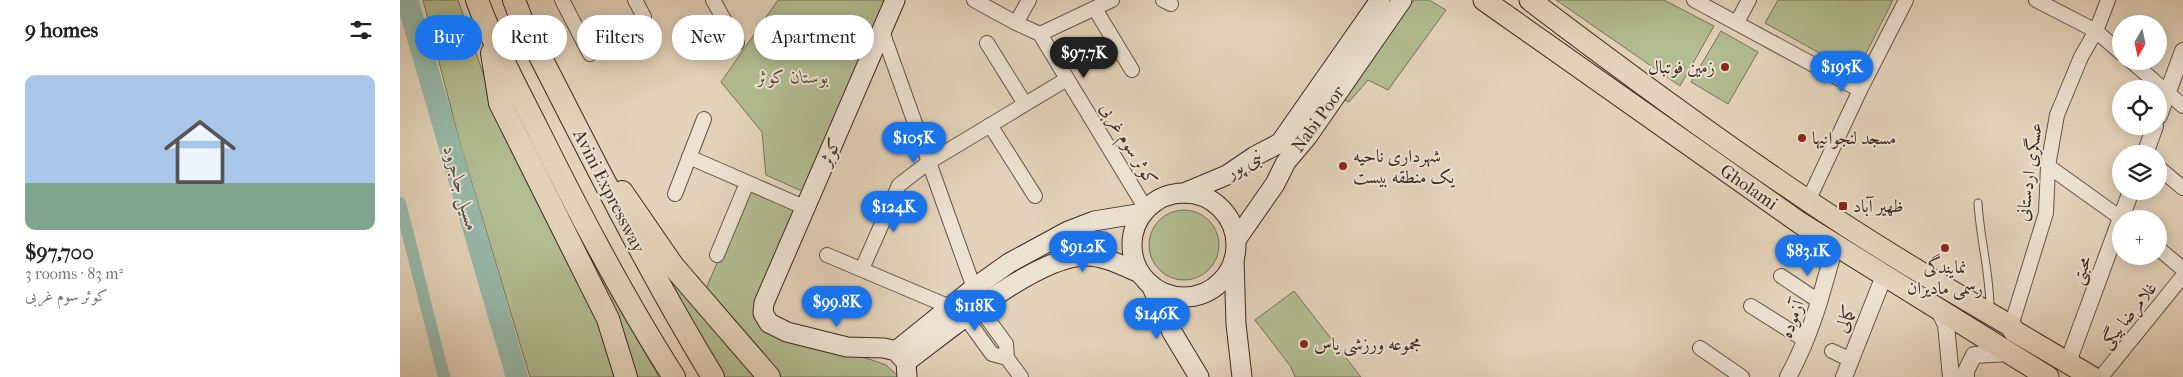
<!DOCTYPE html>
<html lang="en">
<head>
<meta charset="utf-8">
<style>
  body { margin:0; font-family:"IM FELL French Canon",Amiri,serif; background:#f2f2f2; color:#222; height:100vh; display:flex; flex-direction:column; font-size:19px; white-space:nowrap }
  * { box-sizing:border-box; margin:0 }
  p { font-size:16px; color:#767676 }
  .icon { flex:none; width:28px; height:28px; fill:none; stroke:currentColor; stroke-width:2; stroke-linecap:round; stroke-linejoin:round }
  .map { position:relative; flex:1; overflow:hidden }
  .sheet { display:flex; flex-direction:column; background:#fff; width:400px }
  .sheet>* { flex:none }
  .hud { position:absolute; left:15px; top:15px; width:475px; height:45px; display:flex; gap:10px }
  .needle { width:32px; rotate:189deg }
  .tools { position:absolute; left:1712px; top:15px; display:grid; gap:10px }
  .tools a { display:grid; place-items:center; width:55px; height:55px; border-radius:50%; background:#fff; box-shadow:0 2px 12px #0003; font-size:25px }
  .price { position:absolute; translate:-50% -42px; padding:0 11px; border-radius:18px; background:#1a73e8; color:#fff; font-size:16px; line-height:32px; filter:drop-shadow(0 1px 2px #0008) }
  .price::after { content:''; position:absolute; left:50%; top:30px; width:15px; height:11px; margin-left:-8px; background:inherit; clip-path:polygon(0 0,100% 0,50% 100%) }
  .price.on { background:#222; color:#fff }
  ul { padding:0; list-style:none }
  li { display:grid; align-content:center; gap:10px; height:265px; padding:0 25px }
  li span { display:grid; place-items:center; height:155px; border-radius:10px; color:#555 }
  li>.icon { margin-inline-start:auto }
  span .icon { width:90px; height:90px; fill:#fffc; stroke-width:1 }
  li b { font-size:21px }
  h2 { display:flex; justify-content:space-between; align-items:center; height:60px; padding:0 25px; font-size:21px }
  .chip { padding:0 18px; border-radius:22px; background:#fff; box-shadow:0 2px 12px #0003; font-size:18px; line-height:45px }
  .chip.on { background:#1a73e8; color:#fff }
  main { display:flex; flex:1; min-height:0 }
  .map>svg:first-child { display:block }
  .green { fill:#b2bd91; stroke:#77735a }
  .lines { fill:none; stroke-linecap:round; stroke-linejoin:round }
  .canal { stroke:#97b9aa; stroke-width:12 }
  .river { stroke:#97b9aa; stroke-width:22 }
  .service-casing { stroke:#665448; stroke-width:9 }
  .minor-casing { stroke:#665448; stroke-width:16 }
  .tertiary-casing { stroke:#665448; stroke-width:18 }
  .secondary-casing { stroke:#3c2922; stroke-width:21 }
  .primary-casing { stroke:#3c2922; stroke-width:23 }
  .trunk-casing { stroke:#3c2922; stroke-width:24 }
  .service { stroke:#ede2d2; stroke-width:7 }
  .minor { stroke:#ede2d2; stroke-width:14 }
  .tertiary { stroke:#ede2d2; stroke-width:16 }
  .secondary { stroke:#ede2d2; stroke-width:19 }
  .primary { stroke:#e4d3ba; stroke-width:21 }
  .trunk { stroke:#e4d3ba; stroke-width:22 }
  .poi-dot { fill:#8f2418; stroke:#ede2d2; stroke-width:2 }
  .labels { text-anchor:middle; stroke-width:4; stroke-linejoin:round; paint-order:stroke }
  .poi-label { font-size:18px; fill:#3c2922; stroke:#ede2d2; text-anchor:start }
  .park-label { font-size:18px; font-style:italic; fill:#544738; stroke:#ede2d2 }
  .street-label { font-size:18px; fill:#3c2922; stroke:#ede2d2 }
  .water-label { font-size:19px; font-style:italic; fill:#534d44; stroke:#ede2d2 }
</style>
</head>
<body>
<main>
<section class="sheet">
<h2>9 homes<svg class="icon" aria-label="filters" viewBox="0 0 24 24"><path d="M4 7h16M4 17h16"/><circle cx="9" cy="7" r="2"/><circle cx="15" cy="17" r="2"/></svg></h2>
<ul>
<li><span style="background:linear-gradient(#a9c7e8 70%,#7fa58c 0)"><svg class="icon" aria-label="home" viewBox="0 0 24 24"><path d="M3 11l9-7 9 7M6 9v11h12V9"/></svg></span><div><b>$97,700</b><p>3 rooms · 83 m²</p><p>کوثر سوم غربی</p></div></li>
</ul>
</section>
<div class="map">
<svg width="1783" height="377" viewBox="0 0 1783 377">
  <rect width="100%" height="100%" fill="#e4d3ba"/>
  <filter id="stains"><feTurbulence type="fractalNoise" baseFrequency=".004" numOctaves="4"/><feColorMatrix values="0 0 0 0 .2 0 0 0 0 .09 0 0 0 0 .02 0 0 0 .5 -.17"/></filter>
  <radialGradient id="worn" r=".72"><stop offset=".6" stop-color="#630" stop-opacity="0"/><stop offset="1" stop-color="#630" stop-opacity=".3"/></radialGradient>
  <g class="green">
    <path d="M23 0H58L87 85 179 275 220 377H130L61 147Z"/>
    <path d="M378 0H488L404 192 366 175 362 132 321 82Z"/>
    <path d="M1014 0H1029L1046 10 988 90 968 80 949 102 938 97Z"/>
    <path d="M1156 0H1264L1314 26 1280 86Z"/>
    <path d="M1378 0H1493L1456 73 1365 23Z"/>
    <path d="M1321 31 1358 52 1328 104 1291 82Z"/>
    <path d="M349 190 397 212 365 325 478 362 486 365 499 377H379L304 293Z"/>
    <circle cx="784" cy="245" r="35"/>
    <path d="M167 217 259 377H231Z"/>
    <path d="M247 240 360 377H320Z"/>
    <path d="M894 291 961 377H895L891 367 855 320Z"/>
  </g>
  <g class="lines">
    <path class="canal" d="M0 203 44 377"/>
    <path class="river" d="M7 0 117 377"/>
    <g class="service-casing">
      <path id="service" d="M1578 203C1580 239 1590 273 1590 309"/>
    </g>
    <g class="minor-casing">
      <g id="minor">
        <path d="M162 0 190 54"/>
        <path d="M235 0 244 17"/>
        <path d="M313 0 337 43"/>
        <path d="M574 0 616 23 640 34 746 209"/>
        <path d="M763 0 771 4"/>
        <path d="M1294 0 1460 90"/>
        <path d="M1636 0 1696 31 1721 53"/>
        <path d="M695 9 732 70"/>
        <path d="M1337 22 1349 0"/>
        <path d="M616 23 629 0"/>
        <path d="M482 31 574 288"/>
        <path d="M640 34 712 0"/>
        <path d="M587 43 625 104"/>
        <path d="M1731 61 1783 106"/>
        <path d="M590 125 635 196"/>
        <path d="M289 157 406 208"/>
        <path d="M1648 166 1722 219"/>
        <path d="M1759 168 1783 188"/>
        <path d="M275 194 304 119"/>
        <path d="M1408 201 1460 90 1506 0"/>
        <path d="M1759 249 1783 269"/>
        <path d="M317 255 347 183"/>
        <path d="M427 255 550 307"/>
        <path d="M462 269 499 185 529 162 667 79"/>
        <path d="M1381 276 1420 302"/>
        <path d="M1351 306 1405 340"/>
        <path d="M579 307 606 344 607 358 621 377"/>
        <path d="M566 318 592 354 607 358"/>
        <path d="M1611 326 1646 213 1648 166 1657 115 1681 57 1696 31 1708 0"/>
        <path d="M1300 348 1342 377"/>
        <path d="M1432 351 1451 360"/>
        <path d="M1701 377 1783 276"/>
      </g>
    </g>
    <g class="tertiary-casing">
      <g id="tertiary">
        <path d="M1759 116 1783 51"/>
        <path d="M1745 154 1755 126"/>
        <path d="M1538 308 1546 325 1551 377"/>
        <path d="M1668 362 1731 191"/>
        <path d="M1388 377C1411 336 1423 290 1435 245"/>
        <path d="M1444 377 1484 276"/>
        <path d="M1566 377V371L1574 355 1609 353"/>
      </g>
    </g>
    <g class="secondary-casing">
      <g id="secondary">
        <path d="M495 0 364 303 363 313 369 323 387 332 447 347 484 348 496 351 506 362 507 377"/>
        <path d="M784 193 827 175 855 156 880 143 980 0"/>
        <circle cx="784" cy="245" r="52"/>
        <path d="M836 240 875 184 886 162 907 137 1002 0"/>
        <path d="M834 259 836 324 842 377"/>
        <path d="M751 285 772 332 799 377"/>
        <path d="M496 351 574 288 609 263 668 231 694 221 743 213"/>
        <path d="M506 362C548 331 636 256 686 256 705 256 723 266 740 273"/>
      </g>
    </g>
    <g class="primary-casing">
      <g id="primary">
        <path d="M1084 0 1400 223 1648 377"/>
        <path d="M1130 0C1221 69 1313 137 1407 200 1473 245 1542 286 1611 326L1614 331 1692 377"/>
      </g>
    </g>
    <g class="trunk-casing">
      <g id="trunk">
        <path d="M77 0C94 46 118 90 140 134 181 217 224 299 274 377"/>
        <path d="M114 0 122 21C184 141 243 262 313 377"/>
        <path d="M92 53 100 103 208 319 226 377"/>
        <path d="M222 192 273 266 369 377"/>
      </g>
    </g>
    <use href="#service" class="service"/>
    <use href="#minor" class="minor"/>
    <use href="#tertiary" class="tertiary"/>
    <use href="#secondary" class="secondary"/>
    <use href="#primary" class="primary"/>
    <use href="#trunk" class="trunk"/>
  </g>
  <g class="poi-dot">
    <circle cx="1325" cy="67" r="5"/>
    <circle cx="1402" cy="138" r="5"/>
    <circle cx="943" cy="166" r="5"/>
    <rect x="1438" y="201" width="10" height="10" rx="2.5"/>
    <circle cx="1545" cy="248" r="5"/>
    <circle cx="904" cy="344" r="5"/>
  </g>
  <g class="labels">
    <g class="poi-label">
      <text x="1315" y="73" text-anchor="end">زمین فوتبال</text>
      <text x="1412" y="144">مسجد لنجوانیها</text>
      <text x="953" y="162">شهرداری ناحیه<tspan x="953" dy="21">یک منطقه بیست</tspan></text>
      <text x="1453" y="212">ظهیر آباد</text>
      <text x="1545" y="273" text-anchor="middle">نمایندگی<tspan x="1545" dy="21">رسمی مادیران</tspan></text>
      <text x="914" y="350">مجموعه ورزشی یاس</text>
    </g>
    <g class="park-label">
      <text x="393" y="83">بوستان کوثر</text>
    </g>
    <g class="street-label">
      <text transform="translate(918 119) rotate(-54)" y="6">Nabi Poor</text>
      <text transform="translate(729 144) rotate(59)" y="6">کوثر سوم غربی</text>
      <text transform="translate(430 152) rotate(-67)" y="6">کوثر</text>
      <text transform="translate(844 164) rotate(-31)" y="6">نبی پور</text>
      <text transform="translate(1629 172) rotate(-82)" y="6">عسگری اردستانی</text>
      <text transform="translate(1349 187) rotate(35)" y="6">Gholami</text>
      <text transform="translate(209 191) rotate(63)" y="6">Avini Expressway</text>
      <text transform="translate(1681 270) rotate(-70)" y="6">محبتی</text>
      <text transform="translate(1728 315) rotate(-51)" y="6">غلامرضا بیگی</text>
      <text transform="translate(1392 319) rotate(-69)" y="6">آزموده</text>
      <text transform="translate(1445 319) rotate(-69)" y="6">کمالی</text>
    </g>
    <g class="water-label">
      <text transform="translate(62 188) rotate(74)" y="7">مسیل جاجرود</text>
    </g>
  </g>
  <rect width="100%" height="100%" filter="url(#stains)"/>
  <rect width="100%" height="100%" fill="url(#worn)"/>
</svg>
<div class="tools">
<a><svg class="needle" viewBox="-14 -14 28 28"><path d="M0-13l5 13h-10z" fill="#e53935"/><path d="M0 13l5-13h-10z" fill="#767676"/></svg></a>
<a><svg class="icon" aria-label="locate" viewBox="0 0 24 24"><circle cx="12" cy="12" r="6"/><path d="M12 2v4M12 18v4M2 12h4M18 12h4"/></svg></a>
<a><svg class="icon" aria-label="layers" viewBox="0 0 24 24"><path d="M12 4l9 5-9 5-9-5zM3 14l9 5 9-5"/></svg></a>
<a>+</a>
</div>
<b class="price on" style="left:684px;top:79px">$97.7K</b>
<b class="price" style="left:1442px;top:93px">$195K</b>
<b class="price" style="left:514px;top:164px">$105K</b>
<b class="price" style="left:494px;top:233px">$124K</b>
<b class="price" style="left:683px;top:273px">$91.2K</b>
<b class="price" style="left:1408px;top:277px">$83.1K</b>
<b class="price" style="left:437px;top:328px">$99.8K</b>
<b class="price" style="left:575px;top:332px">$118K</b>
<b class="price" style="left:757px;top:340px">$146K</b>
<div class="hud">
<a class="chip on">Buy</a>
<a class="chip">Rent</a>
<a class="chip">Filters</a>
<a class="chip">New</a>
<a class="chip">Apartment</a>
</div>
</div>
</main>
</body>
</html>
